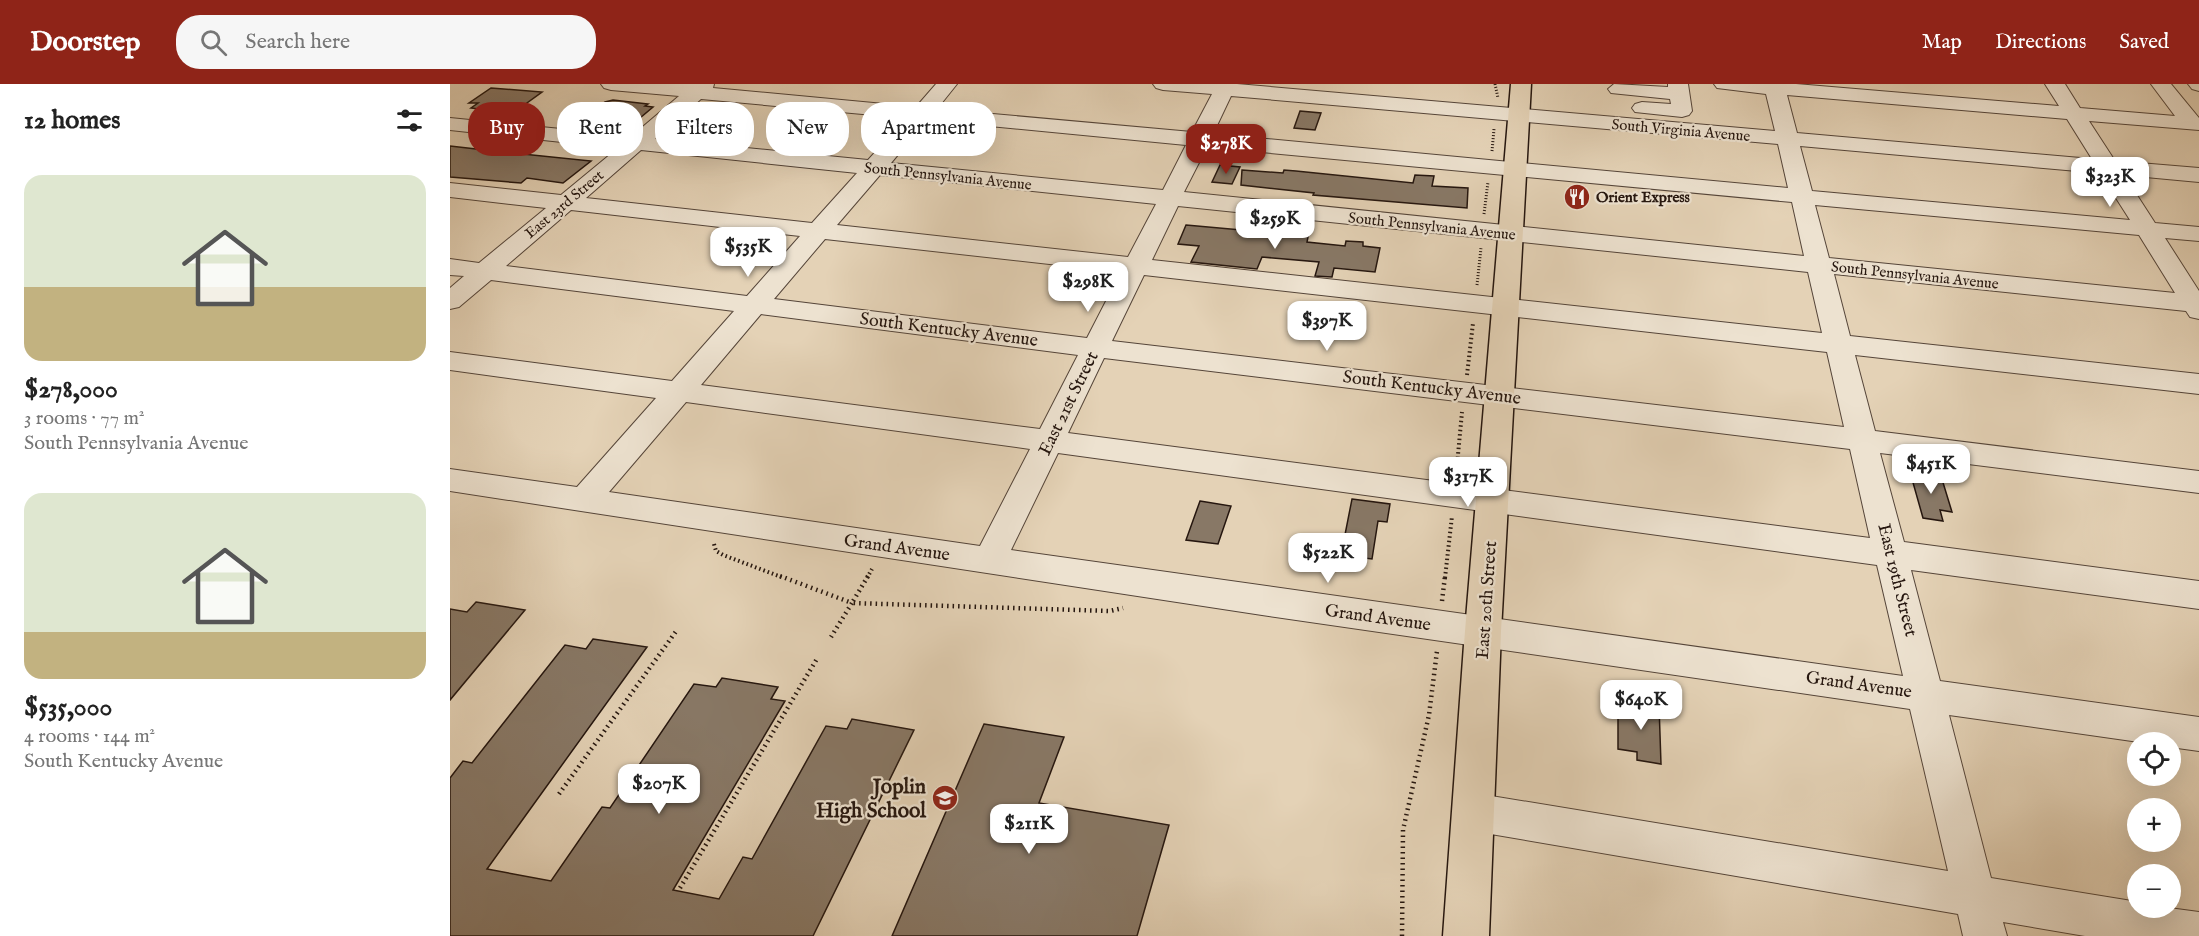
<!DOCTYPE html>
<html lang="en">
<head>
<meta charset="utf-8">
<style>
  body { margin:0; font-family:"IM FELL English",serif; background:#f6f6f6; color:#222; height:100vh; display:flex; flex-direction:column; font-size:22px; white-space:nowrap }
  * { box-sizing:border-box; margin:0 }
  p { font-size:20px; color:#767676 }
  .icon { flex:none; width:33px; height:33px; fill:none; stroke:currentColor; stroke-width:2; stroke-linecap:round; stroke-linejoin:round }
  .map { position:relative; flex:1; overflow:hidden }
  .drawer { display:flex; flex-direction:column; background:#fff; width:450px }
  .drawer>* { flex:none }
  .banner { position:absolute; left:18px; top:18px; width:570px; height:54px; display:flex; gap:12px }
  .fabs { position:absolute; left:1677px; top:648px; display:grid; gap:12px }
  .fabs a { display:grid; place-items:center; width:54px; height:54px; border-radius:50%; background:#fff; box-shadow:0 6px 24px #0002; font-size:30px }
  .price { position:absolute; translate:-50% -51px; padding:0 14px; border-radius:12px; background:#fff; color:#222; font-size:20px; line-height:39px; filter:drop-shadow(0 2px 3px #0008) }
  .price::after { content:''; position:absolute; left:50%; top:36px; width:18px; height:14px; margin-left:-9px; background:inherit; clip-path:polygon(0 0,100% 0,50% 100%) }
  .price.current { background:#8f2418; color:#fff }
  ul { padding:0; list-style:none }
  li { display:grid; align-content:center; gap:12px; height:318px; padding:0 24px }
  li span { display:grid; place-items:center; height:186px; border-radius:18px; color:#555 }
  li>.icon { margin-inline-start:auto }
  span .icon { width:108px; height:108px; fill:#fffc; stroke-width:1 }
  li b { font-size:26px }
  h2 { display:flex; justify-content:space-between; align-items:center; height:72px; padding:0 24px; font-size:26px }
  .pill { padding:0 21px; border-radius:24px; background:#fff; box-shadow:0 6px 24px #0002; font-size:21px; line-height:54px }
  .pill.current { background:#8f2418; color:#fff }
  header { display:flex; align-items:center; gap:36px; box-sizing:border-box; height:84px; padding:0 30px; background:#8f2418; color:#fff }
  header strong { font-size:28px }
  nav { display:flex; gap:33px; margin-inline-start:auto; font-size:21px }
  .search { width:420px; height:54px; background:#f6f6f6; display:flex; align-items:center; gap:15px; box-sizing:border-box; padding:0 21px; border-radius:24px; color:#767676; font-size:22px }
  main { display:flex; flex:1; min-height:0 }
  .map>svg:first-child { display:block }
  .building { fill:#887866; stroke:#25160f; stroke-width:1.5 }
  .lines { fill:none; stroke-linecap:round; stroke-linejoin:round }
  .minor-casing { stroke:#554539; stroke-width:2 }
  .major-casing { stroke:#25160f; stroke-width:3 }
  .path-far2 { stroke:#25160f; stroke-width:3; stroke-dasharray:1 2; stroke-linecap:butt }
  .path-far1 { stroke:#25160f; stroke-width:4; stroke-dasharray:1.5 3; stroke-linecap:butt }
  .path { stroke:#25160f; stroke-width:4.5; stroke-dasharray:1.5 4; stroke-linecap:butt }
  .minor { fill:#ede2d0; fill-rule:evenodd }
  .major { fill:#e4d2b6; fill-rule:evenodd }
  .labels { text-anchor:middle; stroke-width:4.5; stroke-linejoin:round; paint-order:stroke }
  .far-street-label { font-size:15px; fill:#25160f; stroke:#ede2d0 }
  .far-poi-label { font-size:15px; font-weight:bold; fill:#25160f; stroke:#ede2d0; text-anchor:start }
  .street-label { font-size:18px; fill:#25160f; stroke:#ede2d0 }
  .near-poi-label { font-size:21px; font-weight:bold; fill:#25160f; stroke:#ede2d0; text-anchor:end }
</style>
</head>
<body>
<header>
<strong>Doorstep</strong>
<div class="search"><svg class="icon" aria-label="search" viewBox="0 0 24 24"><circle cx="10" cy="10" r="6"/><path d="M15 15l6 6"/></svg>Search here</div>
<nav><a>Map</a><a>Directions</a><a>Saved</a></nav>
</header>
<main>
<section class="drawer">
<h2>12 homes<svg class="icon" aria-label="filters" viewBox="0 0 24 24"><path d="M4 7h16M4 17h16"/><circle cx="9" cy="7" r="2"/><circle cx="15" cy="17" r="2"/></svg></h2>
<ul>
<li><span style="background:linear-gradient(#dfe7d0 60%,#c2b280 0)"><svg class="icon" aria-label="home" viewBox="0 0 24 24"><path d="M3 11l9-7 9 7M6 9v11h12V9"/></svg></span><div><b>$278,000</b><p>3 rooms · 77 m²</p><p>South Pennsylvania Avenue</p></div></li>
<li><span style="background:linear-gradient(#dfe7d0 75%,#c2b280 0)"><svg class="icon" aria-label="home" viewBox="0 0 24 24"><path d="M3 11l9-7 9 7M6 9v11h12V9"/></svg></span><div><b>$535,000</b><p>4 rooms · 144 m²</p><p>South Kentucky Avenue</p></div></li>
</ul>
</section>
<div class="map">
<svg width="1749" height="852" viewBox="0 0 1749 852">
  <rect width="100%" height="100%" fill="#e4d2b6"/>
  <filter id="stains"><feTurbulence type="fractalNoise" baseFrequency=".00333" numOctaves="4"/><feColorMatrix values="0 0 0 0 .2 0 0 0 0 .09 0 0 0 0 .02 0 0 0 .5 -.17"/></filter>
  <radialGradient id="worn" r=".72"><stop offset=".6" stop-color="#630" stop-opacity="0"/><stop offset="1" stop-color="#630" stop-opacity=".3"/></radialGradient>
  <g class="building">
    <path d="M41 4 92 8 63 29 21 24 28 19H19Z"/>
    <path d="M163 16 198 20 195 22 203 23 184 39 133 34 155 18Z"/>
    <path d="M850 27 871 29 865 46 844 44Z"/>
    <path d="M0 62 35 66 141 77 113 99 77 94 71 99 0 93Z"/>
    <path d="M770 81 790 83 782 100 762 98Z"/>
    <path d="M792 86 833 89 834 86 846 87 963 99 965 91 984 92 982 102 1018 104 1017 124 863 111 864 109 791 101Z"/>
    <path d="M736 141 836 150 858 153 857 158 895 162 896 157 913 158V162L930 164 925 188 884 184 882 193 865 192 869 178 812 173 807 185 741 178 749 162 728 160Z"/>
    <path d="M1460 388 1491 392 1502 428 1490 426 1493 437 1473 434Z"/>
    <path d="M902 415 940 420 937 438 928 437 922 475 907 473 906 478 890 476Z"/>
    <path d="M750 417 781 422 768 460 736 456Z"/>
    <path d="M26 518 75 526 0 616V525L17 528Z"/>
    <path d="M143 555 197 563 37 785 101 797 152 723 160 724 244 600 266 603 272 594 328 603 321 615 335 617 223 806 269 815 293 773 302 775 376 642 397 645 402 635 464 646 363 852H0V694L13 677 22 679 115 561 136 565Z"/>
    <path d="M1183 617 1209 621 1211 680 1187 676V668L1168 665V623L1183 626Z"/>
    <path d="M534 640 614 653 589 719 719 741 687 852H442Z"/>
  </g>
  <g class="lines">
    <g class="minor-casing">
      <g id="minor">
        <path d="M151 0H264L263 4 466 23 486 0H507L487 25 742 48 762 10 713 6 706 4 703 0H787L1325 47 1316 10 1267 4 1264 0H1346L1609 22 1595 0H1615L1630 24 1725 32 1701 0H1721L1749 34V46L1639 37 1665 77 1749 84V98L1674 91 1705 139 1749 143V157L1715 154 1749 207V235L1740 233 1736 227 1384 190 1400 252 1749 290V310L1405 271 1425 347 1749 387V409L1430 369 1454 458 1749 497V525L1461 486 1490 597 1749 633V667L1720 663V658H1689L1499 631 1541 794 1688 818V824H1719L1749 828V852H1635L1553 838 1557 852H1513L1508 830 1023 747 1009 742 1003 728 1009 714 1023 709 1498 787 1460 625 812 531 0 407V385L127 403 206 314 0 286V268L222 297 284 227 41 196 9 223 0 225V204L14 192 0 191V175L29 179 96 124 0 113V99L111 111 168 64 0 46V34L182 52 229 12 161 6 154 4ZM1337 11 1617 35 1642 75 1347 49ZM781 12 1328 60 1338 104 763 50ZM251 15 456 34 418 76 205 55ZM477 36 736 61 713 106 441 79ZM1350 62 1650 89 1680 136 1362 107ZM757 63 1342 118 1354 172 734 108ZM191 66 407 89 362 139 136 114ZM430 91 706 120 678 173 387 141ZM1365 121 1689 151 1725 209 1379 174ZM728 122 1358 188 1372 249 702 176ZM121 126 350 152 297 212 56 182ZM375 155 671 188 637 254 324 215ZM694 191 1377 268 1394 343 662 257ZM311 230 628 271 590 345 251 301ZM654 274 1400 365 1420 454 618 349ZM236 318 580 365 530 462 159 408ZM608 369 1427 481 1453 592 561 466Z"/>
        <path d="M1164 0 1218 3V0H1238L1242 27 1239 31 1232 33 1185 28 1182 24 1185 20 1192 18 1221 20 1220 15 1161 9 1158 5Z"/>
        <path d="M1738 0H1749V7L1742 5Z"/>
      </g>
    </g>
    <g class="major-casing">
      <path id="major" d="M1061 0H1081L1051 547 1039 852H993L1015 547Z"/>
    </g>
    <g class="path-far2">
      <path d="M1045 0 1048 14"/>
      <path d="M1042 67 1044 45"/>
      <path d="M1034 130 1038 98"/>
      <path d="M1027 201 1031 164"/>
    </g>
    <g class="path-far1">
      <path d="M1017 291 1023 239"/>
      <path d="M1006 392 1012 328"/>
      <path d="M264 460 266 467 273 471 334 494"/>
      <path d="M417 494 422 485"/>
      <path d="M995 494 1002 432"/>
    </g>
    <g class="path">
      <path d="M330 492 402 519 381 553"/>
      <path d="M418 492 402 519 660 527 673 524"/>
      <path d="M992 517 995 492"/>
      <path d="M109 710 227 546"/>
      <path d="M230 804 368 573"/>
      <path d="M952 852 953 746 979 631 987 567"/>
    </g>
    <use href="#minor" class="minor"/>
    <use href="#major" class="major"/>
  </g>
  <defs>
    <g id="restaurant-disc" transform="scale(1.35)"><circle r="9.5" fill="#8f2418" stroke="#ede2d0"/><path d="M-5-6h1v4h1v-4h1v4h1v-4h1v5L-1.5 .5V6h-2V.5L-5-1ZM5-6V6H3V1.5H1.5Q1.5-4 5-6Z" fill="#fff"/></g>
    <g id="school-disc" transform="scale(1.35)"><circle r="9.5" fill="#8f2418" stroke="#ede2d0"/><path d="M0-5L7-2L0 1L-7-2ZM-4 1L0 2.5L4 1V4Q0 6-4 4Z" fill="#fff"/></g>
  </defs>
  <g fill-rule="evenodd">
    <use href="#restaurant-disc" x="1127" y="113"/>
    <use href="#school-disc" x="495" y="714"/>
  </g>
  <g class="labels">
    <g class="far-street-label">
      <text transform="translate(1231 46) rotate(5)" y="5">South Virginia Avenue</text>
      <text transform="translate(498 92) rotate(6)" y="5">South Pennsylvania Avenue</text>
      <text transform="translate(114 120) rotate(-40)" y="5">East 23rd Street</text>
      <text transform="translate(982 142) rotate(6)" y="5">South Pennsylvania Avenue</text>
      <text transform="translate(1465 191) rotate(6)" y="5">South Pennsylvania Avenue</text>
    </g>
    <g class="far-poi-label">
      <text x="1146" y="118">Orient Express</text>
    </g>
    <g class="street-label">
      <text transform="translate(499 245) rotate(7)" y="6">South Kentucky Avenue</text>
      <text transform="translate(982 303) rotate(7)" y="6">South Kentucky Avenue</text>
      <text transform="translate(618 319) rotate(-64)" y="6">East 21st Street</text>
      <text transform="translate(447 463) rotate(8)" y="6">Grand Avenue</text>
      <text transform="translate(1448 496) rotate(76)" y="6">East 19th Street</text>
      <text transform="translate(1036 516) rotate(-86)" y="6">East 20th Street</text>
      <text transform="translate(928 533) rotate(8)" y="6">Grand Avenue</text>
      <text transform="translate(1409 600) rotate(8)" y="6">Grand Avenue</text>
    </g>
    <g class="near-poi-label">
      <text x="476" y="709">Joplin<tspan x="476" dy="24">High School</tspan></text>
    </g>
  </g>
  <rect width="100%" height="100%" filter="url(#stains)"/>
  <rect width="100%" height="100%" fill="url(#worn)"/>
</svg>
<div class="fabs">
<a><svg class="icon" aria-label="locate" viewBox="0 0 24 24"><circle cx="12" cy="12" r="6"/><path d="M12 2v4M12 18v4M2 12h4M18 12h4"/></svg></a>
<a>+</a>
<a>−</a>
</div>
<b class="price current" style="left:776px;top:91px">$278K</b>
<b class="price" style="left:1660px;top:124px">$323K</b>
<b class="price" style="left:825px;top:166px">$259K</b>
<b class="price" style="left:298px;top:194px">$535K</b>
<b class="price" style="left:638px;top:229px">$298K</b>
<b class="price" style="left:877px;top:268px">$397K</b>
<b class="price" style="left:1481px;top:411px">$451K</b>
<b class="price" style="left:1018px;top:424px">$317K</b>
<b class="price" style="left:878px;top:500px">$522K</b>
<b class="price" style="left:1191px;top:647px">$640K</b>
<b class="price" style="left:209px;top:731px">$207K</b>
<b class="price" style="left:579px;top:771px">$211K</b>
<div class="banner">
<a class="pill current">Buy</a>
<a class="pill">Rent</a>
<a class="pill">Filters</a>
<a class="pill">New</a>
<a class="pill">Apartment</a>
</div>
</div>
</main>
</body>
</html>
